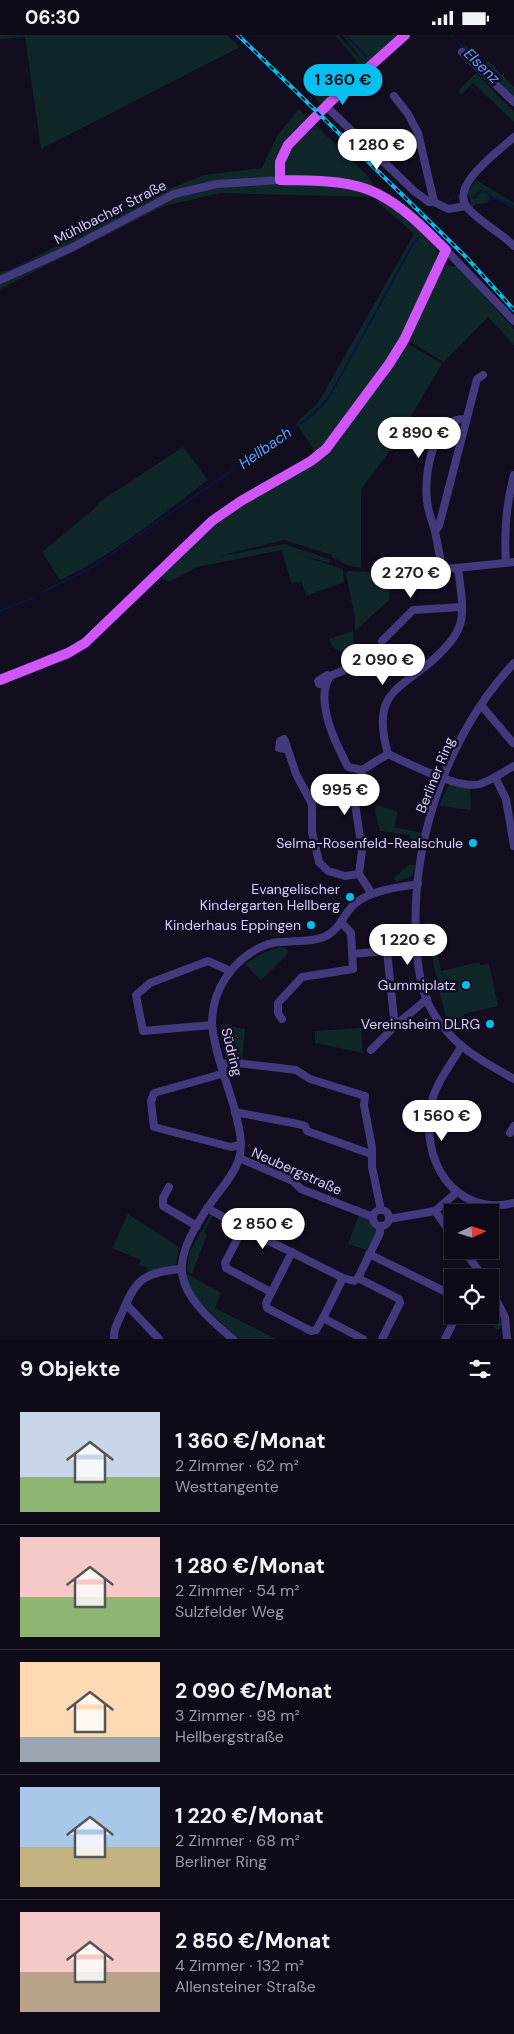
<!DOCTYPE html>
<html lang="de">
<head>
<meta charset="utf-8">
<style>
  body { margin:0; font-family:"DM Sans",sans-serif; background:#1c1824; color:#f1f3f6; height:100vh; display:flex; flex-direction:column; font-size:19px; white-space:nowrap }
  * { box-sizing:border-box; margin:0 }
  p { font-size:16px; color:#9b9aa1 }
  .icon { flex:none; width:28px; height:28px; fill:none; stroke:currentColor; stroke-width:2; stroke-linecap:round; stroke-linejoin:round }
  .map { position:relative; height:1304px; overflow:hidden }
  .details { display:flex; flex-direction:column; background:#0e0a17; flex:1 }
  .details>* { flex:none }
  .needle { width:32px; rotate:86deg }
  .fabs { position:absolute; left:444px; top:1169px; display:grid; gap:10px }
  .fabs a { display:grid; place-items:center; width:55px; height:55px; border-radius:0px; background:#0e0a17; box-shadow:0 1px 4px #0004,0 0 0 1px #2e2b36; font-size:25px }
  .price { position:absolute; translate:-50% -42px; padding:0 11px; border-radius:18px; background:#fff; color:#222; font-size:16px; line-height:32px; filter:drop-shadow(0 1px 2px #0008) }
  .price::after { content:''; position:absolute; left:50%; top:30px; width:15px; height:11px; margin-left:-8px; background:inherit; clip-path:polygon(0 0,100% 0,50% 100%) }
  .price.on { background:#05bff0; color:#111 }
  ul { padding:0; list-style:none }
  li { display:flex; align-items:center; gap:15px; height:125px; padding:0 20px }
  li+li { border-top:1px solid #2e2b36 }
  li span { display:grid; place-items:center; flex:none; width:140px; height:100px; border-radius:0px; color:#555 }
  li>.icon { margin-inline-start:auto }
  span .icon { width:60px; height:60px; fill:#fffc; stroke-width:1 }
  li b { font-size:21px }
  h2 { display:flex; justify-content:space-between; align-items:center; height:60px; padding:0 20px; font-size:21px }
  .status { display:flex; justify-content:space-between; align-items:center; height:35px; padding:0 25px; background:#0e0a17; direction:ltr }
  .status svg { height:14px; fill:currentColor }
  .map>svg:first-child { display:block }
  .green { fill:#102729 }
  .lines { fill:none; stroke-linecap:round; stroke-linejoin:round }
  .stream { stroke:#0a163b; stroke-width:2 }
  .minor { stroke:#43397d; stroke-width:8 }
  .major { stroke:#d055fb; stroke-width:10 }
  .rail-casing { stroke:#05bff0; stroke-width:4 }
  .rail { stroke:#120d1f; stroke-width:2; stroke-dasharray:5.5; stroke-linecap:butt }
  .poi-dot { fill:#05bff0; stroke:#120d1f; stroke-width:2 }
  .labels { text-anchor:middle; stroke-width:5; stroke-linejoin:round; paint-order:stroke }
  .street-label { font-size:14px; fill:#d7ccfe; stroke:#120d1f }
  .poi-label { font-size:14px; fill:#d7ccfe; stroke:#120d1f; text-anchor:end }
  .water-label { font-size:15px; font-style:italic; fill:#5ca0fb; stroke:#120d1f }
</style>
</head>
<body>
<div class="status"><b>06:30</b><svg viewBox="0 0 49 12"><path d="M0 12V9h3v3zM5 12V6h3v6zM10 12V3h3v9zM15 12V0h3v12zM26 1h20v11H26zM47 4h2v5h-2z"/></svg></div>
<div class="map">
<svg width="514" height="1304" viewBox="0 0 514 1304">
  <rect width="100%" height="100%" fill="#120d1f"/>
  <g class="green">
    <path d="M0 0H227L240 12 41 114 25 2 0 4Z"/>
    <path d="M335 0H338L362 26 343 0H398L320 69 313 61 357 26Z"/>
    <path d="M465 10 485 30 488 26 514 52V64L462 14Z"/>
    <path d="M476 38 514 77V87L473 48 461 60 458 56Z"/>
    <path d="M299 74 367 140 373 149 371 162 220 158 164 171 0 254V237L10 235 164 156 204 140 262 133 277 101Z"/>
    <path d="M476 145 514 168V173L491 162 487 168 476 169 472 174 468 157Z"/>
    <path d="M382 165 429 203 437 217 434 234 407 308 442 329 392 413 361 454V533L347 530 332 522V520L284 505 215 522 284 509 329 524V528L293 518 343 534 344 547 306 561 302 547 291 548 282 515 197 532 169 547 160 542 218 486 317 419 296 388 318 368 414 199C407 191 379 170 378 167Z"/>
    <path d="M447 230 457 232 512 291 514 295V310L488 282 444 327 407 305 440 237Z"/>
    <path d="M183 412 208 445C161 480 114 520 60 545L42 517 99 470 98 468Z"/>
    <path d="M348 536 393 538 389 565 355 596V583L346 539Z"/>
    <path d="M353 596 354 627 333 612 329 604Z"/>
    <path d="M449 749 470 753 471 775 439 771Z"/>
    <path d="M377 770 398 777 394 792 422 798 420 805 410 803V800L380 796 375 775Z"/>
    <path d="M410 829 415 830 412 841 396 847 394 843Z"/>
    <path d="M431 887 441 936 479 927 480 930 489 929 498 971 464 979 465 984 448 987 441 964 425 888Z"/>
    <path d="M280 912 286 913 288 917 285 922 261 945 245 929 265 917Z"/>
    <path d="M221 989 245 994 242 1027 229 1026Z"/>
    <path d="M361 993 363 1018 315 1008V996Z"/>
    <path d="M128 1179 179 1212 175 1233 151 1239 147 1237 148 1233 139 1230 141 1225 112 1213Z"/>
    <path d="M211 1179H214L204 1197 207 1199 192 1239 187 1236 189 1218Z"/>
    <path d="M359 1180 370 1184 377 1197 367 1215 348 1209Z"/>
    <path d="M187 1239 221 1258 215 1273 276 1304H238L194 1261 184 1240Z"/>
    <path d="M490 1264 503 1291 498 1295 477 1280H490Z"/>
  </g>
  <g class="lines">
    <g class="stream">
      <path d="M346 0 366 21"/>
      <path d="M451 0 514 62"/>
      <path d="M469 162 474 163 480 156 487 157 490 161 514 171"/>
      <path d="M446 168 453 162 459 161"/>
      <path d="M438 181 442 176"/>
      <path d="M43 557 89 534 311 381 328 364 413 209 419 202"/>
      <path d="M0 576 35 562"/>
    </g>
    <g class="minor">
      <path d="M462 17 514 67"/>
      <path d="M394 61 408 79 418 98 434 167 448 174 466 171"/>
      <path d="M331 76 414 156 429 167H434"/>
      <path d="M514 102C500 115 449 151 467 172 478 186 500 197 514 211"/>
      <path d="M446 215 514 286"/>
      <path d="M0 245 71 213 174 159 217 149 280 145"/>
      <path d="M483 340 477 344 439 491 435 496 442 533 446 534 514 527"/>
      <path d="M435 496C432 486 428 476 427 466 424 441 432 382 466 384"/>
      <path d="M506 528C504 498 506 469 514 440"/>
      <path d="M458 533C460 551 465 573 460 590 457 598 451 607 445 613 408 655 368 649 388 719 408 728 459 755 480 749 492 745 503 737 514 731"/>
      <path d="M382 606 413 575 462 572"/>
      <path d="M514 628C447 700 411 806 416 904 417 926 420 955 431 974 451 1010 480 1025 514 1044"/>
      <path d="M330 641 350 633 361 623"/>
      <path d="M326 650 319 649 318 646 327 640 330 641C314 666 336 709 348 732L362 735"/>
      <path d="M481 670 513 708"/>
      <path d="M286 714 279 713 280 706 284 704 285 706 296 739 312 769V797L319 827 328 836 345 841 359 839"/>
      <path d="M495 742 506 764 514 811"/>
      <path d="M372 859 359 839 362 816 355 768 362 735 388 719"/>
      <path d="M353 919 417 913"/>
      <path d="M282 984 278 978V968L302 942 353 934 351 898 342 888"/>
      <path d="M212 990 143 996 136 960 150 948 208 926 230 936"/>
      <path d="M396 990 427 964"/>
      <path d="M461 1012C450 1031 435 1049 431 1070 420 1124 453 1182 514 1168"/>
      <path d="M371 1015 396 990 394 984 387 916"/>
      <path d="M223 1030 229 1027 296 1035 310 1044 365 1061 364 1070 372 1112V1132L381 1175"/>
      <path d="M225 1038 154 1058 151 1066 154 1092 231 1112 240 1110"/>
      <path d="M235 1077 298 1089 305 1091 307 1096 371 1119"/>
      <path d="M510 1098 514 1091"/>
      <path d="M239 1123 293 1146 301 1154 373 1182"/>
      <path d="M169 1152 163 1163V1171L197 1191"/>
      <path d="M207 1173 243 1193 225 1228 226 1233 271 1257"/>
      <circle cx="381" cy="1183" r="8"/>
      <path d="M435 1176 452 1200"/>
      <path d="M389 1184 435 1176 456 1158"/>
      <path d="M243 1193 343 1243 354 1246 358 1243 399 1264 400 1268 382 1304"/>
      <path d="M464 1215 483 1242"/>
      <path d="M292 1217 266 1268 267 1273 311 1296 316 1295 323 1283 363 1304"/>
      <path d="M369 1219 452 1260"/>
      <path d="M358 1243 380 1198V1192"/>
      <path d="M490 1253 505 1282 507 1304"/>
      <path d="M126 1269 159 1304"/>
      <path d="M323 1283 343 1243"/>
      <path d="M114 1304C113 1295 118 1286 122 1278 136 1244 143 1238 180 1234"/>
      <path d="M233 1304C172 1253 166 1232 213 1165 222 1152 234 1140 239 1124 244 1107 238 1089 234 1072 227 1048 213 1011 212 988 212 955 232 926 261 912 280 902 304 910 324 902 341 895 343 877 357 867 373 855 399 852 418 849"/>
      <path d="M445 1304 457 1280"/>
    </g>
    <path class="major" d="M0 645 68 618 85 608 212 486 241 466 311 426 326 414 389 329 404 305 446 215C426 195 404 172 378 159 349 144 312 146 280 145V127L288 110 330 67 405 0"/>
    <g class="rail-casing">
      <path id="rail" d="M238 0 467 223 514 275"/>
    </g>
    <use href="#rail" class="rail"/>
  </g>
  <g class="poi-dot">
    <circle cx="473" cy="808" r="5"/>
    <circle cx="350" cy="862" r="5"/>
    <circle cx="311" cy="890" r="5"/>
    <circle cx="466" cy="950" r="5"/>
    <circle cx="490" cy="989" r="5"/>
  </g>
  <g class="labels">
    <g class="street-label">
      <text transform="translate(110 177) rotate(-27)" y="5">Mühlbacher Straße</text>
      <text transform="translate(435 740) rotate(-68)" y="5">Berliner Ring</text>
      <text transform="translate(232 1017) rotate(76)" y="5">Südring</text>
      <text transform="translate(297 1136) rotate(24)" y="5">Neubergstraße</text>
    </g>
    <g class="poi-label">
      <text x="463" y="813">Selma-Rosenfeld-Realschule</text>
      <text x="340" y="859">Evangelischer<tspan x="340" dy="16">Kindergarten Hellberg</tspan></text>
      <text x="301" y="895">Kinderhaus Eppingen</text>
      <text x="456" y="955">Gummiplatz</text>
      <text x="480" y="994">Vereinsheim DLRG</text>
    </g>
    <g class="water-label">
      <text transform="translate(482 31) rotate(44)" y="5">Elsenz</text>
      <text transform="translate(265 413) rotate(-35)" y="5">Hellbach</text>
    </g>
  </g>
</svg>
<div class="fabs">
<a><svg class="needle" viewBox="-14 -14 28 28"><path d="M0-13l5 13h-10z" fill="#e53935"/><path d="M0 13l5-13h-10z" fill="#9b9aa1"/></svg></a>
<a><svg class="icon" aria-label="locate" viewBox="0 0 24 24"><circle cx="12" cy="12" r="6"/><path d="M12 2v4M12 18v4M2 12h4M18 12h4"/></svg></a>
</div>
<b class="price on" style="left:343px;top:71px">1 360 €</b>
<b class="price" style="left:377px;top:136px">1 280 €</b>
<b class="price" style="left:419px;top:424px">2 890 €</b>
<b class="price" style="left:411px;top:564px">2 270 €</b>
<b class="price" style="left:383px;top:651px">2 090 €</b>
<b class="price" style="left:345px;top:781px">995 €</b>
<b class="price" style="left:408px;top:931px">1 220 €</b>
<b class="price" style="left:442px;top:1107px">1 560 €</b>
<b class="price" style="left:263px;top:1215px">2 850 €</b>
</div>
<section class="details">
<h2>9 Objekte<svg class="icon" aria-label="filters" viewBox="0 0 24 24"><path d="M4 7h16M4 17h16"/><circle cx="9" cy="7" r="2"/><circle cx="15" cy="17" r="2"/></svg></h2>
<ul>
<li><span style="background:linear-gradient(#c9d6e8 65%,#8fb573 0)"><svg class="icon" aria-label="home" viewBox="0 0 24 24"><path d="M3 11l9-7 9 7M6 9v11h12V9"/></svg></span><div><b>1 360 €/Monat</b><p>2 Zimmer · 62 m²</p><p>Westtangente</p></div></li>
<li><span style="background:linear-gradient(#f6c9c9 60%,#8fb573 0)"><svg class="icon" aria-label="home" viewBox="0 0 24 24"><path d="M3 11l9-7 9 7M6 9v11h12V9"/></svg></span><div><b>1 280 €/Monat</b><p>2 Zimmer · 54 m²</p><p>Sulzfelder Weg</p></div></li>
<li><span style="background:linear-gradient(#ffd9b3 75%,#9aa5b1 0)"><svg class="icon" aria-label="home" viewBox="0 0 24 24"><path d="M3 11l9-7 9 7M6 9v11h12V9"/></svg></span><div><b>2 090 €/Monat</b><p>3 Zimmer · 98 m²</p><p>Hellbergstraße</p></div></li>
<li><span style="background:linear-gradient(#a9c7e8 60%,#c2b280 0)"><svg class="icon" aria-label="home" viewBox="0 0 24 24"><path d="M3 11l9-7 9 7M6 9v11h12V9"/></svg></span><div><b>1 220 €/Monat</b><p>2 Zimmer · 68 m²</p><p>Berliner Ring</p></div></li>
<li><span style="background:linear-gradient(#f6c9c9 60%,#b9a48a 0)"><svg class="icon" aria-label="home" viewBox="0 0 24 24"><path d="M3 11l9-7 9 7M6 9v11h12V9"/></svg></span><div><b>2 850 €/Monat</b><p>4 Zimmer · 132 m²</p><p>Allensteiner Straße</p></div></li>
</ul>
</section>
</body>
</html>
